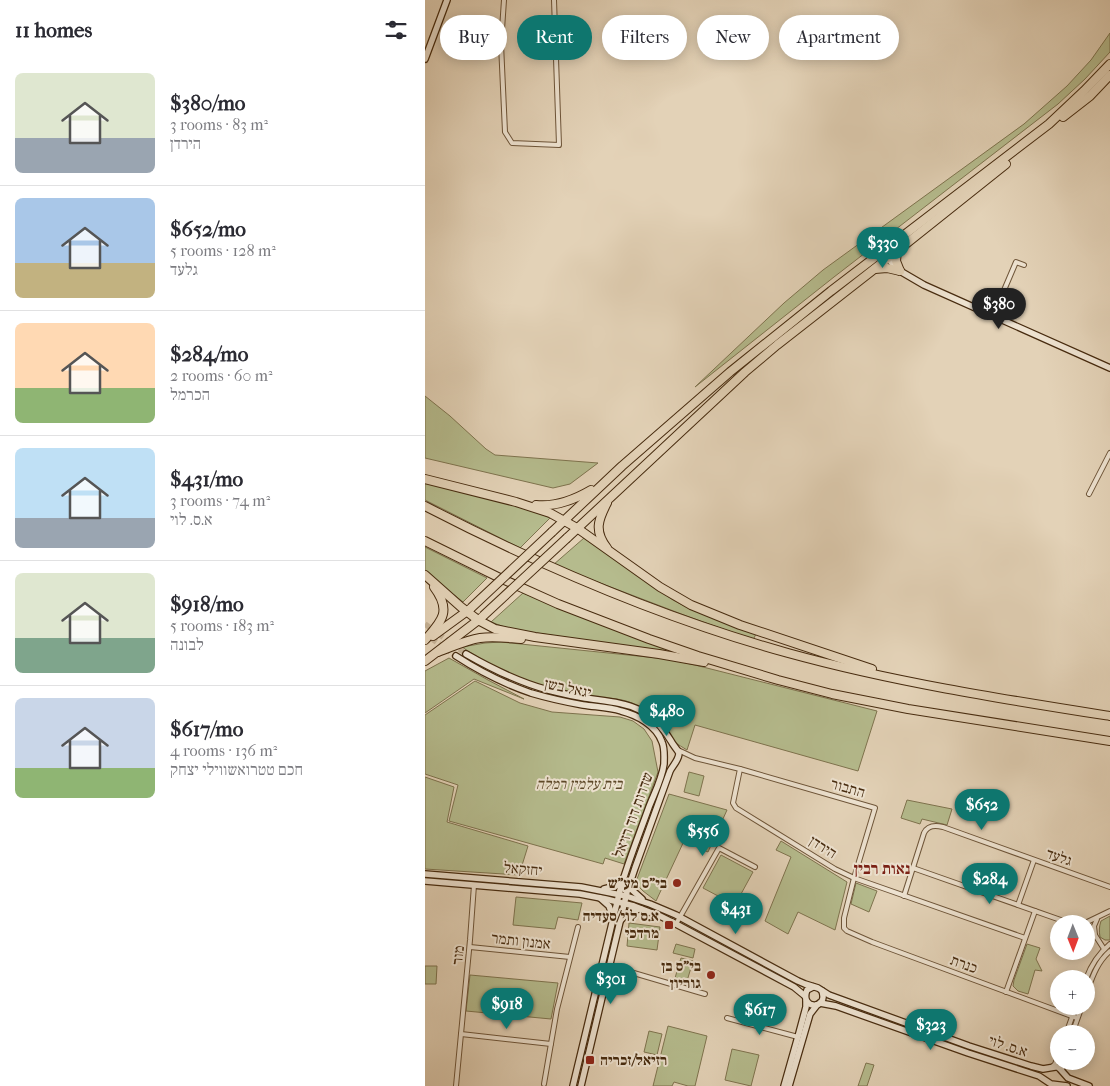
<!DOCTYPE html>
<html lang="en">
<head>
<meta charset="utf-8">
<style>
  body { margin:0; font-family:"IM FELL French Canon","Frank Ruhl Libre",serif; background:#f7f7f7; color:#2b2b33; height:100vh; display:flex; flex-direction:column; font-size:19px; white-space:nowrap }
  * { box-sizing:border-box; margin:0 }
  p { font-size:16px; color:#7c7c81 }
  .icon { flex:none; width:28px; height:28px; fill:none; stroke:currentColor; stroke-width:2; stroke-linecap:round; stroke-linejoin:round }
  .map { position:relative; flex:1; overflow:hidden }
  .panel { display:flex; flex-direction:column; background:#fff; width:425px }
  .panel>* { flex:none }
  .top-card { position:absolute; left:15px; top:15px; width:475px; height:45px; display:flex; gap:10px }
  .needle { width:32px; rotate:179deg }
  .tools { position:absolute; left:625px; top:915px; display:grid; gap:10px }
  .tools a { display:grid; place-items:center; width:45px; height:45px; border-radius:50%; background:#fff; box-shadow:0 2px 12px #0003; font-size:25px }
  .price { position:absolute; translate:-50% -42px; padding:0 11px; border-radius:18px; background:#0f766e; color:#fff; font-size:16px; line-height:32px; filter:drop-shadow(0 1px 2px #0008) }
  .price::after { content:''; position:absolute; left:50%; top:30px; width:15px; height:11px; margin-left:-8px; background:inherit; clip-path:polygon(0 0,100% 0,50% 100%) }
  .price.current { background:#222; color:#fff }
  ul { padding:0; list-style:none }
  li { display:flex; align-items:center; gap:15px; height:125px; padding:0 15px }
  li+li { border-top:1px solid #e1e1e2 }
  li span { display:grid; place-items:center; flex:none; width:140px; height:100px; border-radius:8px; color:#555 }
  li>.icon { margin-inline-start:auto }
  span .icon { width:60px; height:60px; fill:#fffc; stroke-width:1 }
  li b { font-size:21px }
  h2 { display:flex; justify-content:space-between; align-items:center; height:60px; padding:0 15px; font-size:21px }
  .tag { padding:0 18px; border-radius:22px; background:#fff; box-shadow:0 2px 12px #0003; font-size:18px; line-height:45px }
  .tag.current { background:#0f766e; color:#fff }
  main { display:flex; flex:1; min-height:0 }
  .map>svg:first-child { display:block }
  .green { fill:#b5bb8d; stroke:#7e734e }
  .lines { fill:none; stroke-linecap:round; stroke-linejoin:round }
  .secondary-tunnel { stroke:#c4b195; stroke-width:5.5; stroke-dasharray:5.5 3; stroke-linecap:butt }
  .street-casing { stroke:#6e5539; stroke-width:6 }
  .secondary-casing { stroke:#472b0f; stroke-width:8 }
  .highway-casing { stroke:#472b0f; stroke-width:10 }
  .street { stroke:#ede2d0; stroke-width:4 }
  .secondary { stroke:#ede2d0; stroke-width:5.5 }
  .highway { stroke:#e3d2b7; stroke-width:8 }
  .highway-bridge-casing { stroke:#472b0f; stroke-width:10; stroke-linecap:butt }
  .highway-bridge { stroke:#e3d2b7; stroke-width:8 }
  .poi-dot { fill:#8f2418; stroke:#ede2d0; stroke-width:2 }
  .labels { text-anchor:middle; stroke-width:4; stroke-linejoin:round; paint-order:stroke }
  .street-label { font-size:15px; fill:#472b0f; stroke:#ede2d0 }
  .park-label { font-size:15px; font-style:italic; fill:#5d4828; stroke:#ede2d0 }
  .poi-label { font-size:15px; font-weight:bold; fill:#472b0f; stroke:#ede2d0; text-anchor:end }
  .neighbourhood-label { font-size:16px; font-weight:bold; fill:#7a1f14; stroke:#ede2d0 }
</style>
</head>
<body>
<main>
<section class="panel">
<h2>11 homes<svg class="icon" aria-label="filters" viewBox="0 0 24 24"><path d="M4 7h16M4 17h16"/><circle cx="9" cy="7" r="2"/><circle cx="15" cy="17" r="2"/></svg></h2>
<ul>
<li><span style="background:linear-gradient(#dfe7d0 65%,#9aa5b1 0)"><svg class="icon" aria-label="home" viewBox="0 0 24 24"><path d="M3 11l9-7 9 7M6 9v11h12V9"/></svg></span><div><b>$380/mo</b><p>3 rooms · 83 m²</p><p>הירדן</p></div></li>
<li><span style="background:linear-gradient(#a9c7e8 65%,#c2b280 0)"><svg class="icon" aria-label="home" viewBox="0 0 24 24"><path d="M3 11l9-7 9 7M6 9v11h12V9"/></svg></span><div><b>$652/mo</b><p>5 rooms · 128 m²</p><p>גלעד</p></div></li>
<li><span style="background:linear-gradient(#ffd9b3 65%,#8fb573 0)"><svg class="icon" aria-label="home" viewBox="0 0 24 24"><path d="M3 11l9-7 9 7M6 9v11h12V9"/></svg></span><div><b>$284/mo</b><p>2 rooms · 60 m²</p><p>הכרמל</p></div></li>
<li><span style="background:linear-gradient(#bfe0f5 70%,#9aa5b1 0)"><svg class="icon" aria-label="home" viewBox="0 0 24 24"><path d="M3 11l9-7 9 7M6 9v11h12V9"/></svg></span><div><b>$431/mo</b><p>3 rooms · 74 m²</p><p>א.ס. לוי</p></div></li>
<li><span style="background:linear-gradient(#dfe7d0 65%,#7fa58c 0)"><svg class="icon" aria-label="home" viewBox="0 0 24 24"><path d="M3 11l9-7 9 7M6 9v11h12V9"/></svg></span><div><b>$918/mo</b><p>5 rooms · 183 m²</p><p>לבונה</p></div></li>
<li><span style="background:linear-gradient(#c9d6e8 70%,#8fb573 0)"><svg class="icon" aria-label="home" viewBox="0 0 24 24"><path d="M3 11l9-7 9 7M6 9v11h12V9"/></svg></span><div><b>$617/mo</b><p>4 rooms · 136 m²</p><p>חכם טטרואשווילי יצחק</p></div></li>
</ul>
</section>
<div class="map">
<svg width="685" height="1086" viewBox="0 0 685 1086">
  <rect width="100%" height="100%" fill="#e3d2b7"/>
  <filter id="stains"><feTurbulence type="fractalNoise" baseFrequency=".004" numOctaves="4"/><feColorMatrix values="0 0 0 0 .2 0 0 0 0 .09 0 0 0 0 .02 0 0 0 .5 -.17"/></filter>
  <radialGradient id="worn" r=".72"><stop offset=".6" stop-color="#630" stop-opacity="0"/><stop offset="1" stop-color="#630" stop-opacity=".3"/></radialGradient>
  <g class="green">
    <path d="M685 33V52L660 79 633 104 409 277 270 387 359 303 398 270 599 124 642 86 666 60Z"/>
    <path d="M0 396 25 416 61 449 70 455 173 463 145 484 128 488 0 458Z"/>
    <path d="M0 482 95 507 115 513 125 518 95 548 0 500Z"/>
    <path d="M159 538 248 600 263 608 331 634 328 640 259 615 128 565Z"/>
    <path d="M0 547 62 578 38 602 0 572Z"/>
    <path d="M98 593 238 647 240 652 85 629 66 622Z"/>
    <path d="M76 642 242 659 270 665 452 711 433 771 270 725 262 750C258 747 253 745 249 742 234 730 225 711 207 703 190 696 171 699 154 695 112 687 72 671 37 647L60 643Z"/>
    <path d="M24 658 63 680 99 699 49 679 0 713V671Z"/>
    <path d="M50 681 95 703 127 712 195 717 208 721 219 729 227 741 233 772 199 864 180 858 178 864 24 821 33 785 0 774V715Z"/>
    <path d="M264 772 279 776 274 796 259 792Z"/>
    <path d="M0 777 29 787 22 822 103 846 94 875 0 869Z"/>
    <path d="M244 794 302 810 283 852 259 841 231 901 218 891 212 885V879Z"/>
    <path d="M482 800 527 809 522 825 497 819 495 824 476 818Z"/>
    <path d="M356 841 422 882 410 930 373 912 363 934 340 921 366 857 351 850Z"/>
    <path d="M296 855 328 872 310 905 278 888Z"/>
    <path d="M431 883 452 891 444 912 426 904Z"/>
    <path d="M91 897 157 903 153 920 133 917 130 929 88 925Z"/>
    <path d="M685 916V940H680L675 937C674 931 674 927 676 921Z"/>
    <path d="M204 923 235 927 232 950 202 946Z"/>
    <path d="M251 944 270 949 268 958 248 953Z"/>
    <path d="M602 944 615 948 611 959 617 971 610 970 603 994 593 991 588 986 589 980Z"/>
    <path d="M256 958 268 961 262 981 250 978Z"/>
    <path d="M0 966H12L11 984H0Z"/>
    <path d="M45 975 133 983 126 1019 41 1011Z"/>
    <path d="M243 1026 282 1036 270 1086H263L249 1082 247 1086H228Z"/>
    <path d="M224 1031 237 1034 232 1055 219 1052Z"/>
    <path d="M307 1049 334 1055 326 1086 300 1080Z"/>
    <path d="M441 1063 449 1065 442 1086H433Z"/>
  </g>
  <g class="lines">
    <g class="secondary-tunnel">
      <path d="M0 624 41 654"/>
      <path d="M0 634 31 656"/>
    </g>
    <g class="street-casing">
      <g id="street">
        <path d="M79 0 76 44 80 132 87 143 134 145 129 0"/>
        <path d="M25 48 76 44"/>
        <path d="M568 316 591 262 599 265"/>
        <path d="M664 494 685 453"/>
        <path d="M253 750 270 758 315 769 450 808 429 878 419 918V928L422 931 447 942 652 1018"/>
        <path d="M315 769 308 803 311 808 410 869 429 878 600 938"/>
        <path d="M488 868 647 924"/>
        <path d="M479 896 499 833C503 825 510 825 518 827L685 887"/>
        <path d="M593 905 609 860"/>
        <path d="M251 924 294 848 330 867"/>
        <path d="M658 924 685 911"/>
        <path d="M661 930 670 935 679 949"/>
        <path d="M670 935 669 926 672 919"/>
        <path d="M45 947 145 957"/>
        <path d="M185 966 280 994"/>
        <path d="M661 979C666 965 673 954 685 944"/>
        <path d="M581 992 610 911"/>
        <path d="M661 994C667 978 672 962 685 951"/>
        <path d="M302 1018 373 1037"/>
        <path d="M36 1034 126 1044"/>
        <path d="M641 1034 651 1006"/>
        <path d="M647 1034 657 1006"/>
        <path d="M627 1067 630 1064 634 1054"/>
        <path d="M637 1071 638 1061"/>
        <path d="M119 1084 132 1009 153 927"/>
        <path d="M31 1086 45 940 49 885"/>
      </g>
    </g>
    <g class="secondary-casing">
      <g id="secondary">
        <path d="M0 59 22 0"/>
        <path d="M460 256 475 271 499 285 685 368"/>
        <path d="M41 654C67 669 94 682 123 690 135 693 148 696 160 698 199 704 223 703 246 741 248 745 252 749 254 753 254 760 248 765 245 771L210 868 202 892 156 1086"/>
        <path d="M31 656C54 671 80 684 106 693 123 698 141 702 158 705 171 707 184 707 196 711 212 715 231 725 237 742 240 749 239 757 239 764 237 779 229 794 224 807 214 835 203 862 195 890L148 1086"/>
        <path d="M0 874 156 887 201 896 225 904 251 915 373 981 380 984 393 988 404 995 544 1046 606 1066 618 1069 630 1067H633L635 1069 643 1078 664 1086"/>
        <path d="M0 881 155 894 181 899 209 906 235 916 251 924 369 987 380 996"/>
        <path d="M206 883 207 890 217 899"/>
        <path d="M179 889 191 886 196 880"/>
        <path d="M175 898 184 906 188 917"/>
        <path d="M196 920C201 913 207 909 216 909"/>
        <path d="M388 987 382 990C374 1010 404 1010 397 991"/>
        <path d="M395 1003 411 1006 543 1053 614 1076 626 1084 642 1086"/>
        <path d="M359 1086 374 1033 381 1007V1001"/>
        <path d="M364 1086 385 1014 392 1005"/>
      </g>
    </g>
    <g class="highway-casing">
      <g id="highway">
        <path d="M638 117 665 96 685 75"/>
        <path d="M472 251 471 261 475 271"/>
        <path d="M450 269 462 268 475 271"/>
        <path d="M0 479 91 502 125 513 152 528 235 587 266 605 315 625 447 669"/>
        <path d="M111 505C131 507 149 500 166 490"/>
        <path d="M0 506C116 566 237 618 363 653 468 682 577 699 685 716"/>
        <path d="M127 532 197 466 305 372 406 291 624 124 659 91 685 64"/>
        <path d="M142 538 320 372 352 345 462 259 581 164"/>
        <path d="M0 541 75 578 133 604 224 639 273 656 353 680 407 694 483 709 685 741"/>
        <path d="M182 548C169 531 173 520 182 503"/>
        <path d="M0 575 36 607 53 620 70 629 110 637 234 654 279 662"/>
        <path d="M8 636 45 609"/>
        <path d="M0 640C17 621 27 611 9 587"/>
        <path d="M13 652C27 647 41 640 55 638 69 636 82 638 96 639"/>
        <path d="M0 661 56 618"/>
      </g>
    </g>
    <use href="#street" class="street"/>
    <use href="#secondary" class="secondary"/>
    <use href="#highway" class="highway"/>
    <g class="highway-bridge-casing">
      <g id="highway-bridge">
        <path d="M46 608 127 532"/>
        <path d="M58 616 142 538"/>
      </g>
    </g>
    <use href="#highway-bridge" class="highway-bridge"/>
  </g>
  <g class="poi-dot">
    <circle cx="252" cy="883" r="5"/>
    <rect x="239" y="920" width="10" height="10" rx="2.5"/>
    <circle cx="286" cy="975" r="5"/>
    <rect x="160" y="1055" width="10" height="10" rx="2.5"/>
  </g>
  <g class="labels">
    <g class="street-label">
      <text transform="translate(143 688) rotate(12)" y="5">יגאל בשן</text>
      <text transform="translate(423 788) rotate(16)" y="5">התבור</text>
      <text transform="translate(208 815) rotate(-70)" y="5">שדרות דוד רזיאל</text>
      <text transform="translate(398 847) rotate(32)" y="5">הירדן</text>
      <text transform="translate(634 857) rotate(19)" y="5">גלעד</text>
      <text transform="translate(98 869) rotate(5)" y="5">יחזקאל</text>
      <text transform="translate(96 941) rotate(6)" y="5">אמנון ותמר</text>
      <text transform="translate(33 955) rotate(-84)" y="5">מור</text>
      <text transform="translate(539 964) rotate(20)" y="5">כנרת</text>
      <text transform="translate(583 1046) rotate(18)" y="5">א.ס. לוי</text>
    </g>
    <g class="park-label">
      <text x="154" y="789">בית עלמין רמלה</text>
    </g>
    <g class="poi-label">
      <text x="242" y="888">בי"ס מע"ש</text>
      <text x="234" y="921">א.ס לוי/סעדיה<tspan x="234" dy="17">מרדכי</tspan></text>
      <text x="276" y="971">בי"ס בן<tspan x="276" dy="17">גוריון</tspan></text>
      <text x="175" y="1065" text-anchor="start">רזיאל/זכריה</text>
    </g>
    <g class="neighbourhood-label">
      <text x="457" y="874">נאות רבין</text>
    </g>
  </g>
  <rect width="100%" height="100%" filter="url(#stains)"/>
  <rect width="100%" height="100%" fill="url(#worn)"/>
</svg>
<div class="tools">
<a><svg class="needle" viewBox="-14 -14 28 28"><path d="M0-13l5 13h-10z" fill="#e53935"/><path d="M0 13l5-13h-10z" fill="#7c7c81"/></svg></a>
<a>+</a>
<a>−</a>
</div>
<b class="price" style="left:458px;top:269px">$330</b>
<b class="price current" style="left:574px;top:330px">$380</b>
<b class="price" style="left:242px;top:737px">$480</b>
<b class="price" style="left:557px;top:831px">$652</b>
<b class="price" style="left:278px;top:857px">$556</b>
<b class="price" style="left:565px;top:905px">$284</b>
<b class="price" style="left:311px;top:935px">$431</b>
<b class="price" style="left:186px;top:1005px">$301</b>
<b class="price" style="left:82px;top:1030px">$918</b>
<b class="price" style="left:335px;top:1036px">$617</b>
<b class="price" style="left:506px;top:1051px">$323</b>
<div class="top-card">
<a class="tag">Buy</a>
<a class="tag current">Rent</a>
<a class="tag">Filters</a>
<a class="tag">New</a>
<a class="tag">Apartment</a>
</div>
</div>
</main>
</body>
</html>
